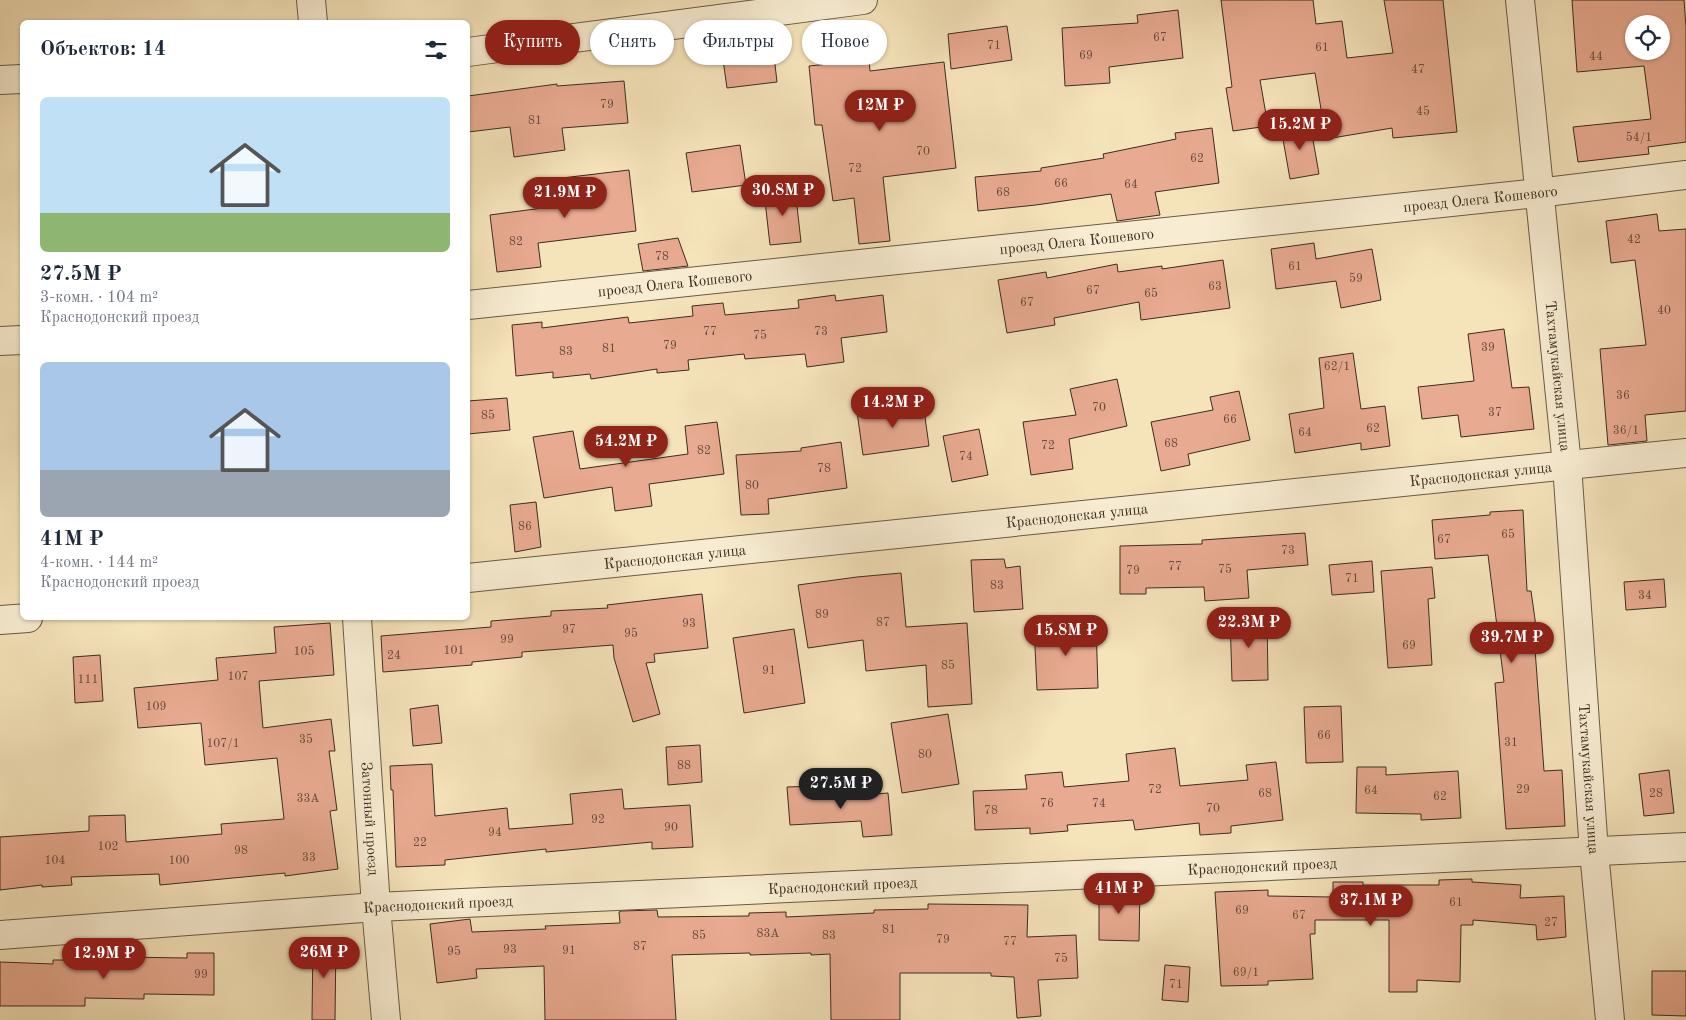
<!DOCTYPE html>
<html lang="ru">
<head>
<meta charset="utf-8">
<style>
  body { margin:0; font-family:"Old Standard TT",serif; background:#f6f6f7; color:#1f2937; height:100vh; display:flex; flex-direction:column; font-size:19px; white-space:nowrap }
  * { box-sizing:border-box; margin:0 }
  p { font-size:16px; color:#747a83 }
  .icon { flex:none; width:28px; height:28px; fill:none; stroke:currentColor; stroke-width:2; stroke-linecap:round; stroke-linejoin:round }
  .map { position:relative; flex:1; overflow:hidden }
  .side { position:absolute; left:20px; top:20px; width:450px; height:600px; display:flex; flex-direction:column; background:#fff; border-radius:8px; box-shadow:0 1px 4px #0004 }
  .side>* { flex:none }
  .banner { position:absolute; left:485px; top:20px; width:475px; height:45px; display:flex; gap:10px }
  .fabs { position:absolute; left:1625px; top:15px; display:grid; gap:10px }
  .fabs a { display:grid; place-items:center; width:45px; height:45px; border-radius:50%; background:#fff; box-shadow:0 1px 4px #0004; font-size:25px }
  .price { position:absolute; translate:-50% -42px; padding:0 11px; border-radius:18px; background:#8f2418; color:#fff; font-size:16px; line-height:32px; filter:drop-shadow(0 1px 2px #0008) }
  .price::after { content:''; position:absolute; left:50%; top:30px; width:15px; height:11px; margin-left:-8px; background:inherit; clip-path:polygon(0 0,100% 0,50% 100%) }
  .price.active { background:#222; color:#fff }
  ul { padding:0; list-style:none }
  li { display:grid; align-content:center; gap:10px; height:265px; padding:0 20px }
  li span { display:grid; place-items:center; height:155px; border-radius:8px; color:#555 }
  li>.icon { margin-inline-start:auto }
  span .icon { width:90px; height:90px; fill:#fffc; stroke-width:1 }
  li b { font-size:21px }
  h2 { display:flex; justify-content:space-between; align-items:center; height:60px; padding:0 20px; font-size:21px }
  .chip { padding:0 18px; border-radius:22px; background:#fff; box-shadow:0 1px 4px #0004; font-size:18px; line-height:45px }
  .chip.active { background:#8f2418; color:#fff }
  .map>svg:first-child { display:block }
  .building { fill:#e8aa90; stroke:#3c2c20; fill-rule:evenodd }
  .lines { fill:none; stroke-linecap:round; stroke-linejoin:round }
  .minor-casing { stroke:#6a5a46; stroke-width:30 }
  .minor { stroke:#f8edd2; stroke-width:28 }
  .labels { text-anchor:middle; stroke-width:4; stroke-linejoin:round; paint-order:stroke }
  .number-label { font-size:12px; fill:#674c3c }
  .street-label { font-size:15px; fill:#3c2c20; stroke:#f8edd2 }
</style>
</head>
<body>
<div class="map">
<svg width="1686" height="1020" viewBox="0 0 1686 1020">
  <rect width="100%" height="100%" fill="#f5e3ba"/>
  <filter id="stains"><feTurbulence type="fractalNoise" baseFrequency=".004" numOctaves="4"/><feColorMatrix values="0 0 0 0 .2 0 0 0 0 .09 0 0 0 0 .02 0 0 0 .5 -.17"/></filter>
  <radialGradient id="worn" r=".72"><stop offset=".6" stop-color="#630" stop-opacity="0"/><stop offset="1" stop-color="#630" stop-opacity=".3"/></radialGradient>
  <g class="building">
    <path d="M1221 0H1313L1316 24 1342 21 1347 58 1393 53 1384 0H1443L1457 132 1393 138 1392 128 1326 139 1315 73 1260 80 1268 126 1233 131 1226 88 1232 87Z"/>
    <path d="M1572 0H1684L1686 27V142L1648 147 1649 154 1578 162 1573 127 1651 119 1644 66 1577 72ZM1634 24H1661V51H1634Z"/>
    <path d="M1178 10 1183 58 1109 67 1110 83 1065 86 1062 28 1138 23 1137 15Z"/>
    <path d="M1007 26 1012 60 951 69 948 34Z"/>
    <path d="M773 47 777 82 727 88 722 53Z"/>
    <path d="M869 60 870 71 944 62 956 168 883 177 890 241 859 244 854 198 833 201 822 125H815L809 66Z"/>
    <path d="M624 81 628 123 562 128 565 150 514 157 510 127 468 132V96L557 84V86Z"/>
    <path d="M1310 123 1319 174 1290 179 1281 128Z"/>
    <path d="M1212 128 1219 183 1155 192 1160 215 1117 221 1111 194 1036 205 978 211 975 177 1041 171V168L1104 158 1103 154 1176 139 1175 133Z"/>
    <path d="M740 145 746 185 692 192 686 153Z"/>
    <path d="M629 170 636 231 538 243 541 267 497 272 490 215 565 205 562 178Z"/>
    <path d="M795 188 801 242 770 245 764 192Z"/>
    <path d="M1657 214 1659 231 1686 229V411L1645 415 1647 441 1608 445 1600 349 1646 345 1635 260 1611 263 1606 221Z"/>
    <path d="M678 238 688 266 643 271 638 244Z"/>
    <path d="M1314 243 1316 259 1372 249 1381 300 1341 308 1336 281 1276 289 1271 249Z"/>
    <path d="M1223 260 1230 308 1141 320 1139 302 1054 318 1055 325 1007 333 998 280 1046 272 1047 278 1117 264 1118 272 1162 266V269Z"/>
    <path d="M835 295 836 301 883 295 887 332 841 338 844 362 807 367 805 354 745 359 744 354 688 360 689 370 657 373V369L591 379 590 374 553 378V372L516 376 512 325 542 322V328L628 317 629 323 693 316 692 306 723 303 725 315 799 308 798 300Z"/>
    <path d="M1504 329 1512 388 1529 387 1534 429 1461 437 1458 415 1422 419 1418 387 1474 381 1468 334Z"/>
    <path d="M1353 353 1361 409 1385 406 1390 446 1361 450V443L1295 453 1289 414 1324 408 1319 358Z"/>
    <path d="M1117 379 1127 426 1069 439 1073 469 1031 475 1023 422 1076 415 1070 389Z"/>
    <path d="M1239 391 1250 440 1188 454 1190 465 1161 471 1151 422 1213 410 1210 397Z"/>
    <path d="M507 398 510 430 468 434V401Z"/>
    <path d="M923 403 929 446 863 455 857 412Z"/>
    <path d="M717 422 724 474 649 484 652 506 615 511 612 487 544 498 533 437 573 431 580 469 688 454 685 426Z"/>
    <path d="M979 429 988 475 952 482 943 436Z"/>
    <path d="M841 442 847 488 768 499 769 514 741 515 736 455 801 451V448Z"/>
    <path d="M536 502 541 547 515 552 510 505Z"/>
    <path d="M1523 510 1527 591H1531L1539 648 1535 649 1544 771 1562 770 1565 826 1506 829 1495 683 1504 682 1488 555 1435 559 1432 520 1490 515V512Z"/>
    <path d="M1305 533 1308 565 1247 570 1249 598 1205 601 1204 587 1146 588V594H1120V546L1202 544V540Z"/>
    <path d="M1004 559 1006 568 1020 566 1023 609 974 612 971 560Z"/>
    <path d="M1372 561 1374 592 1332 595 1329 565Z"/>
    <path d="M1432 567 1435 598 1428 599 1432 665 1388 668 1381 571Z"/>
    <path d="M901 573 906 627 967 623 972 704 928 707 926 665 866 671 863 640 808 648 798 585 857 577Z"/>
    <path d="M1664 579 1666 607 1626 610 1624 582Z"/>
    <path d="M702 594 708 648 654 654 655 662 646 663 660 714 633 722 614 658 613 645 522 652V657L472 662V665L383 672 381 636 491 627V621L551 616V611L608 608 607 605Z"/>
    <path d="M1267 617 1268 680 1232 681 1230 618Z"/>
    <path d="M330 623 334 675 259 681 263 728 331 719 335 751H329L337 810 330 811 338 869 285 876V873L160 885 159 874 71 877 72 885 42 887V885L0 890V837L89 831V816L125 815 126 842 222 834 221 824 284 819 277 758 205 765 201 723 138 728 134 688 218 680 216 658 276 653 274 627Z"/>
    <path d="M1096 624 1098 688 1037 690 1034 626Z"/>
    <path d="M794 629 805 703 744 713 733 638Z"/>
    <path d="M100 655 103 701 75 703 73 657Z"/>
    <path d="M438 705 442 743 413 746 410 709Z"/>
    <path d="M1341 706 1343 762 1306 763 1304 707Z"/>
    <path d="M948 714 959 784 902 793 891 723Z"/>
    <path d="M700 745 702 782 668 785 666 747Z"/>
    <path d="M1175 748 1180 786 1248 780 1246 765 1276 762 1283 820 1231 826V833L1200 835 1199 823 1135 830 1133 820 1067 825 1068 831 1030 834V828L975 830 973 791 1027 789 1025 775 1062 772 1064 787 1129 781 1126 754Z"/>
    <path d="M432 764 435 816 507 808 509 829 573 824 570 794 622 789 624 809 690 805 693 847 652 849V842L546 852V849L445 860V865L396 867 393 790H391L390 766Z"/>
    <path d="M1357 767H1386V775L1458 771 1461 818 1421 820V814L1356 813Z"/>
    <path d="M1669 770 1674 813 1644 816 1639 774Z"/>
    <path d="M815 786 816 799 888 793 892 835 863 837 861 821 790 825 787 787Z"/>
    <path d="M1472 879V882L1521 885 1520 898 1564 896 1566 937 1537 940 1536 925 1473 920V925H1461L1460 982 1417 980V992H1389V920H1315V934H1310L1313 979 1268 981V985L1221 986 1215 892 1268 890V896L1333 897V882H1363V885H1439V880Z"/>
    <path d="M1140 888 1139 941 1099 940V890Z"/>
    <path d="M928 904 1028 905 1027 937 1076 935 1078 978 1038 980 1041 1016 1017 1018 1014 977 991 976V973H900V1020H831L830 954 811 955V953L750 955V953L672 955 676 1020H545L544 966 476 969 477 978 437 983 430 924 470 919 472 932 546 929 545 926 620 923 619 912 621 911 657 910 658 917 749 916V913L786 912V917L874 913V910L928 909Z"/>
    <path d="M313 938H336L335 1020H312Z"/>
    <path d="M187 953H214V995L144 994V999L85 998V1006H0V962L53 964V960H123V957L187 958Z"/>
    <path d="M1165 965 1190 967 1188 1002 1162 1000Z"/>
    <path d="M1652 971H1686V1016L1652 1015Z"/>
  </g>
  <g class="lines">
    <g class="minor-casing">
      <g id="minor">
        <path d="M311 0 313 22"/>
        <path id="s1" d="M1520 0 1567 465 1594 852 1610 1020"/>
        <path d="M468 52 863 0"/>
        <path d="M0 80 22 79"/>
        <path id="s2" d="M468 305 1538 193 1686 175"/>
        <path d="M0 341 22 340"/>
        <path id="s3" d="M468 578 1686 453"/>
        <path id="s4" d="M357 618 376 907 386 1020"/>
        <path d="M0 620 28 618"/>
        <path id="s5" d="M0 935 376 907 1686 847"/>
      </g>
    </g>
    <use href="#minor" class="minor"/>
  </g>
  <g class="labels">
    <g class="number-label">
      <text x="1160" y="41">67</text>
      <text x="994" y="49">71</text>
      <text x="1322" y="51">61</text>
      <text x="1086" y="59">69</text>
      <text x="1596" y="60">44</text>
      <text x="1418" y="73">47</text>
      <text x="607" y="108">79</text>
      <text x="1423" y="115">45</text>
      <text x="535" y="124">81</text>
      <text x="1639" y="141">54/1</text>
      <text x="923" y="155">70</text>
      <text x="1197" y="162">62</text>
      <text x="855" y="172">72</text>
      <text x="1061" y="187">66</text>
      <text x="1131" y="188">64</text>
      <text x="1003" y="196">68</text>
      <text x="1634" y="243">42</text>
      <text x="516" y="245">82</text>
      <text x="662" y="260">78</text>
      <text x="1295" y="270">61</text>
      <text x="1356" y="282">59</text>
      <text x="1215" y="290">63</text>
      <text x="1093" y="294">67</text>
      <text x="1151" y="297">65</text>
      <text x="1027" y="306">67</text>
      <text x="1664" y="314">40</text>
      <text x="710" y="335">77</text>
      <text x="821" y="335">73</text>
      <text x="760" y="339">75</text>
      <text x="670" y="349">79</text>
      <text x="1488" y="351">39</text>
      <text x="609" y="352">81</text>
      <text x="566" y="355">83</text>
      <text x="1337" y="370">62/1</text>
      <text x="1623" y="399">36</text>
      <text x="1099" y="411">70</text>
      <text x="1495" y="416">37</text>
      <text x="488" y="419">85</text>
      <text x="1230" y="423">66</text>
      <text x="1373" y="432">62</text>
      <text x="1626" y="434">36/1</text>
      <text x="1305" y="436">64</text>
      <text x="1171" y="447">68</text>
      <text x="1048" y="449">72</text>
      <text x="704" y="454">82</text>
      <text x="966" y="460">74</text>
      <text x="824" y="472">78</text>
      <text x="752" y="489">80</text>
      <text x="525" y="530">86</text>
      <text x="1508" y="538">65</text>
      <text x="1444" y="543">67</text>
      <text x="1288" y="554">73</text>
      <text x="1175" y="570">77</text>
      <text x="1225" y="573">75</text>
      <text x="1133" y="574">79</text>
      <text x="1352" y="582">71</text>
      <text x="997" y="589">83</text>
      <text x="1645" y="599">34</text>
      <text x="822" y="618">89</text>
      <text x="883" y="626">87</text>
      <text x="689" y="627">93</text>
      <text x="569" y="633">97</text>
      <text x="631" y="637">95</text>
      <text x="507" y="643">99</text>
      <text x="1409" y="649">69</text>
      <text x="454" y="654">101</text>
      <text x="304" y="655">105</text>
      <text x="394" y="659">24</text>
      <text x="948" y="669">85</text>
      <text x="769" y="674">91</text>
      <text x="238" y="680">107</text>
      <text x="88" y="683">111</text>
      <text x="156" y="710">109</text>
      <text x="1324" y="739">66</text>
      <text x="306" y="743">35</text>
      <text x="1511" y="746">31</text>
      <text x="223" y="747">107/1</text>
      <text x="925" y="758">80</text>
      <text x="684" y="769">88</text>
      <text x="1155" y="793">72</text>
      <text x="1523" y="793">29</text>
      <text x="1371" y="794">64</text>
      <text x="1265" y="797">68</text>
      <text x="1656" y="797">28</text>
      <text x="1440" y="800">62</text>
      <text x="308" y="802">33А</text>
      <text x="1047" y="807">76</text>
      <text x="1099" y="807">74</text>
      <text x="1213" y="812">70</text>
      <text x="991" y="814">78</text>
      <text x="598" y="823">92</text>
      <text x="671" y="831">90</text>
      <text x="495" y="836">94</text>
      <text x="420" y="846">22</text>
      <text x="108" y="850">102</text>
      <text x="241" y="854">98</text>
      <text x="309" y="861">33</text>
      <text x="55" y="864">104</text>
      <text x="179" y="864">100</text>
      <text x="1456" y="906">61</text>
      <text x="1242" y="914">69</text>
      <text x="1299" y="919">67</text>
      <text x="1551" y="926">27</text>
      <text x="889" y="933">81</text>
      <text x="768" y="937">83А</text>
      <text x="699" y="939">85</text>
      <text x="829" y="939">83</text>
      <text x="943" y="943">79</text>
      <text x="1010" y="945">77</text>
      <text x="640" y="950">87</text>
      <text x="510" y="953">93</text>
      <text x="569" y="954">91</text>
      <text x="454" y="955">95</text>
      <text x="1061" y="962">75</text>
      <text x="1246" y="976">69/1</text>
      <text x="201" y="978">99</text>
      <text x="1176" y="988">71</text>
    </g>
    <g class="street-label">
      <text dy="5" stroke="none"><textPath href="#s2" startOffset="1018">проезд Олега Кошевого</textPath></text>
      <text dy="5" stroke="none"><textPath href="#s2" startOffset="612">проезд Олега Кошевого</textPath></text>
      <text dy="5" stroke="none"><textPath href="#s2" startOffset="208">проезд Олега Кошевого</textPath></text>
      <text dy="5" stroke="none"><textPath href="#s1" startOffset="378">Тахтамукайская улица</textPath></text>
      <text dy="5" stroke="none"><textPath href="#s3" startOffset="1018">Краснодонская улица</textPath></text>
      <text dy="5" stroke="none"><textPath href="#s3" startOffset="612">Краснодонская улица</textPath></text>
      <text dy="5" stroke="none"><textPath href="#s3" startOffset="208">Краснодонская улица</textPath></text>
      <text dy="5" stroke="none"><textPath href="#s1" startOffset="782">Тахтамукайская улица</textPath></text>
      <text dy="5" stroke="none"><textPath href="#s4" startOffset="201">Затонный проезд</textPath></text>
      <text dy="5" stroke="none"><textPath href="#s5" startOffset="1264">Краснодонский проезд</textPath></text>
      <text dy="5" stroke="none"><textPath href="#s5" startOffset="844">Краснодонский проезд</textPath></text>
      <text dy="5" stroke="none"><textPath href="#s5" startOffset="439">Краснодонский проезд</textPath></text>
    </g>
  </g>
  <rect width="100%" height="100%" filter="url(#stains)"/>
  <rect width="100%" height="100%" fill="url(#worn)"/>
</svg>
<div class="fabs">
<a><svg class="icon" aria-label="locate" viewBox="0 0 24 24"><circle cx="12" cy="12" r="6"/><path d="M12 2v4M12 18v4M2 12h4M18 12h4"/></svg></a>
</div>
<b class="price" style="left:880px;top:132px">12M ₽</b>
<b class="price" style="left:1300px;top:151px">15.2M ₽</b>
<b class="price" style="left:783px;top:217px">30.8M ₽</b>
<b class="price" style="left:565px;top:219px">21.9M ₽</b>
<b class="price" style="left:893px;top:429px">14.2M ₽</b>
<b class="price" style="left:626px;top:468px">54.2M ₽</b>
<b class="price" style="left:1249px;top:649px">22.3M ₽</b>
<b class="price" style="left:1066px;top:657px">15.8M ₽</b>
<b class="price" style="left:1512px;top:664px">39.7M ₽</b>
<b class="price active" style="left:841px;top:810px">27.5M ₽</b>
<b class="price" style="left:1119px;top:915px">41M ₽</b>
<b class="price" style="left:1371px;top:927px">37.1M ₽</b>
<b class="price" style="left:324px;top:979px">26M ₽</b>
<b class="price" style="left:104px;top:980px">12.9M ₽</b>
<div class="banner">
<a class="chip active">Купить</a>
<a class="chip">Снять</a>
<a class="chip">Фильтры</a>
<a class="chip">Новое</a>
</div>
<section class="side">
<h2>Объектов: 14<svg class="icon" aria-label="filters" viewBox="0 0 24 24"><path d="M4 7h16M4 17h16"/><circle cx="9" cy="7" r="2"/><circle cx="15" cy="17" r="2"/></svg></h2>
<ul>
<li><span style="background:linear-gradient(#bfe0f5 75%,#8fb573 0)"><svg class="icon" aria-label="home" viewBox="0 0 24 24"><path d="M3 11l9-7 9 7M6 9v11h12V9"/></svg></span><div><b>27.5M ₽</b><p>3-комн. · 104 m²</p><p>Краснодонский проезд</p></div></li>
<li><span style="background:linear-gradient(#a9c7e8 70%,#9aa5b1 0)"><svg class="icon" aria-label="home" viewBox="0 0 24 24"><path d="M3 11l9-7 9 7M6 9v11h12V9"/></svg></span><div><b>41M ₽</b><p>4-комн. · 144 m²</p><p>Краснодонский проезд</p></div></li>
</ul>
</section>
</div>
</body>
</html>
